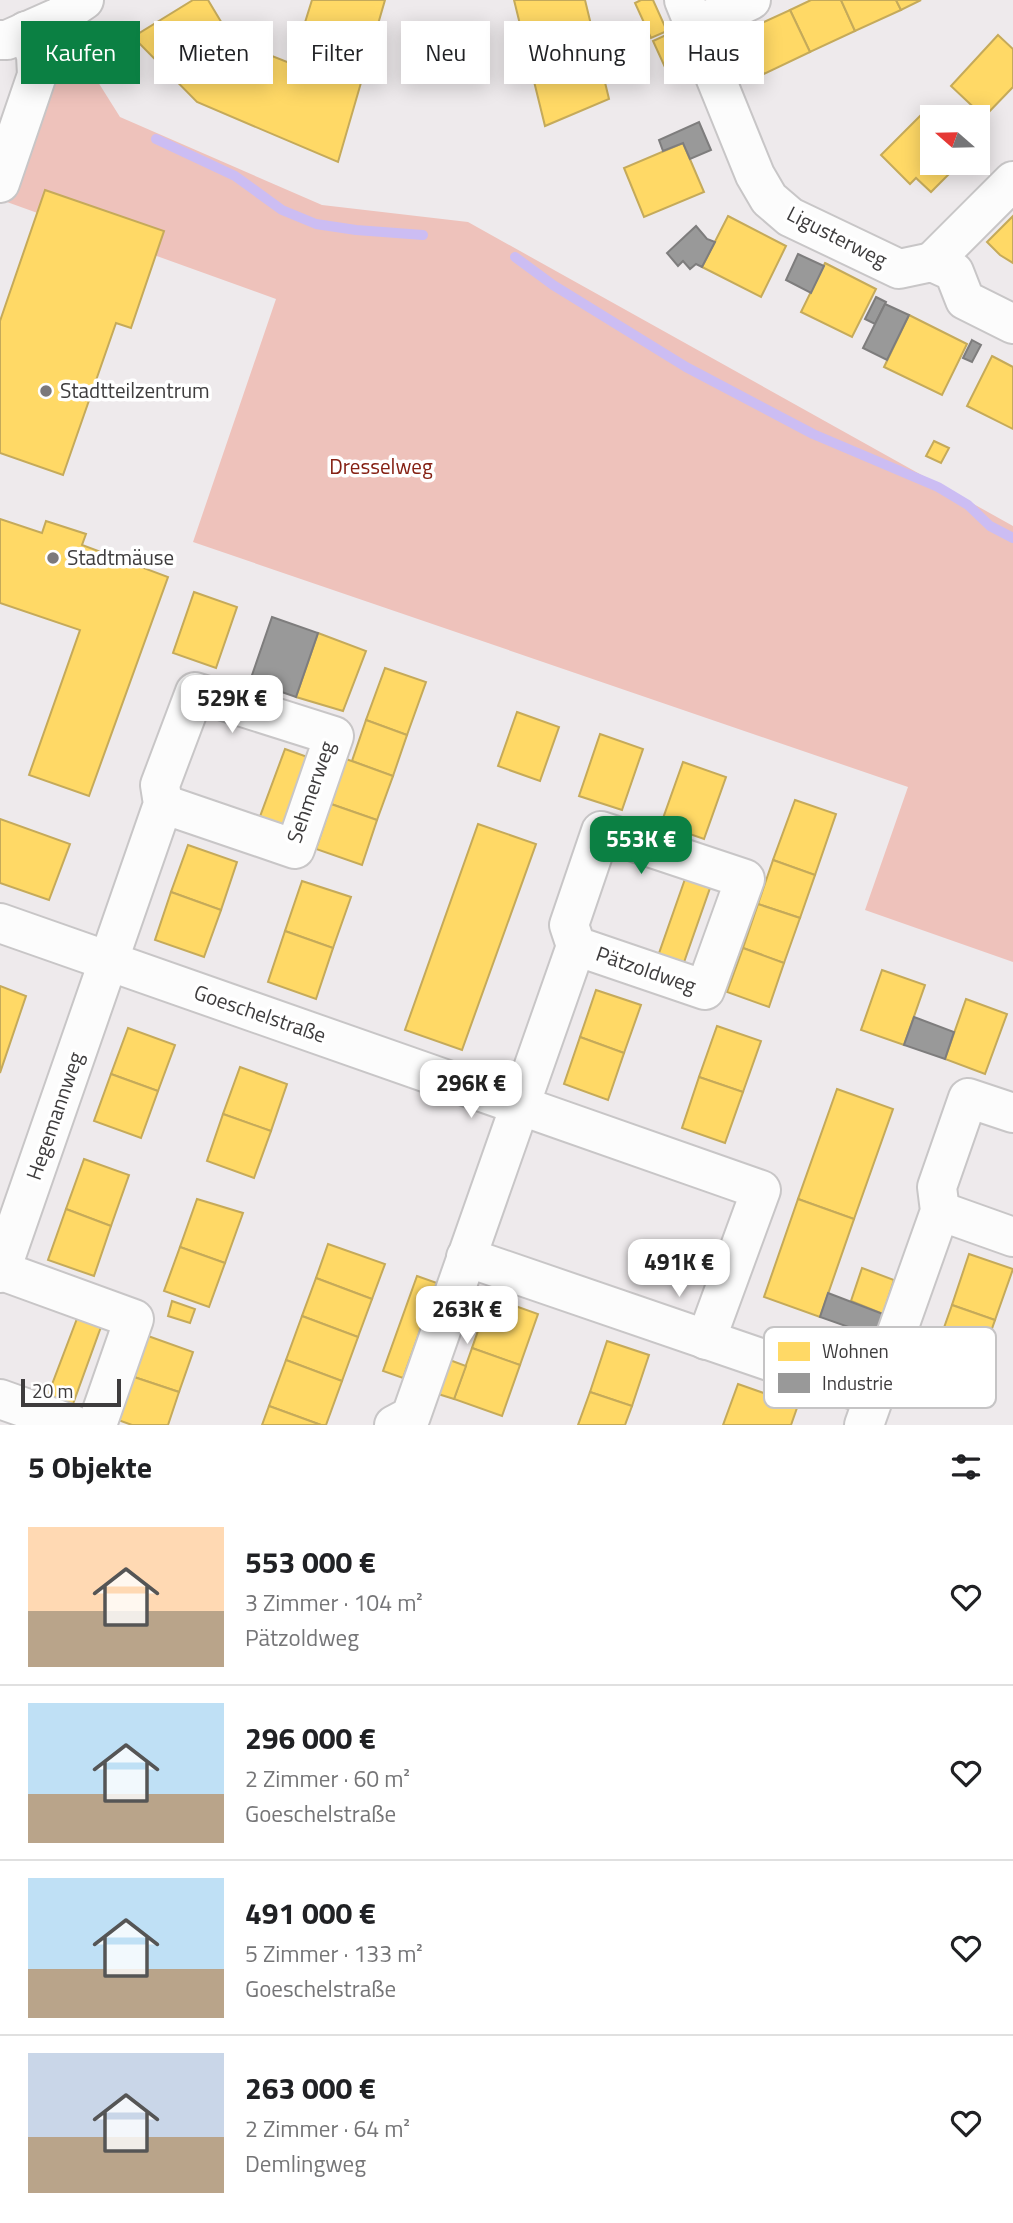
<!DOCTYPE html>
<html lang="de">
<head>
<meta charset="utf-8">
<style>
  body { margin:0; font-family:"Titillium Web",sans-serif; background:#f2f2f2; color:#202124; height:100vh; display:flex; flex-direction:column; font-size:26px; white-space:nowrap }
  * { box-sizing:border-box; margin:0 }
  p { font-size:23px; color:#757577 }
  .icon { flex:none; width:38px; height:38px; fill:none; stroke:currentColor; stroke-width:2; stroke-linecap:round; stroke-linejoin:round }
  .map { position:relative; height:1425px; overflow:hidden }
  .side { display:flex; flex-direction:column; background:#fff; flex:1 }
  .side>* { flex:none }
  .top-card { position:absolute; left:21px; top:21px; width:971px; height:63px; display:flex; gap:14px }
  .needle { width:46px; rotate:290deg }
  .controls { position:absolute; left:920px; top:105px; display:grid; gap:14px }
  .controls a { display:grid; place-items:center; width:70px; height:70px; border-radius:0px; background:#fff; box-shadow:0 4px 18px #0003; font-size:35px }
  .scale { position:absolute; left:21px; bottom:18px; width:100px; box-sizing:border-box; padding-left:7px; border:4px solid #3e3c3d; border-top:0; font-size:19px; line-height:24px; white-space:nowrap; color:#3e3c3d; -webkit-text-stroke:5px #fff; paint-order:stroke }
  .price { position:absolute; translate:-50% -60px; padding:0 16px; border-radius:14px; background:#fff; color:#222; font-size:23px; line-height:46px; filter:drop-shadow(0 2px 4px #0008) }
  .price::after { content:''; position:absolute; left:50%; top:42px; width:21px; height:16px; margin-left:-10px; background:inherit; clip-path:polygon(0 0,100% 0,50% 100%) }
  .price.on { background:#0b8043; color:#fff }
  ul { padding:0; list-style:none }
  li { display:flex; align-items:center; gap:21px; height:175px; padding:0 28px }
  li+li { border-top:2px solid #e0e0e0 }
  li span { display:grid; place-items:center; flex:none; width:196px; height:140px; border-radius:0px; color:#555 }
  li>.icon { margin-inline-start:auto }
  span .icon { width:84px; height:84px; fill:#fffc; stroke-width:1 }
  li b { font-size:30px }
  h2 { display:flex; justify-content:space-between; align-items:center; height:84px; padding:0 28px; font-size:30px }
  .pill { padding:0 24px; border-radius:0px; background:#fff; box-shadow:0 4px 18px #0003; font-size:24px; line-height:63px }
  .pill.on { background:#0b8043; color:#fff }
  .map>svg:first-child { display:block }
  .park { fill:#eec2bb }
  .homes { fill:#ffd966; stroke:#c5aa5a; stroke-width:2 }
  .industry { fill:#999; stroke:#7e7d7d; stroke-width:2 }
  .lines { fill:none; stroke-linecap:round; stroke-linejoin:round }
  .stream { stroke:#ccbdf3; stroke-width:10 }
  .minor-casing { stroke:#c8c6c7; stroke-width:42 }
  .minor { stroke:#fcfcfc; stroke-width:38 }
  .poi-dot { fill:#7c797a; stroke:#fff; stroke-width:2.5 }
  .labels { text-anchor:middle; stroke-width:7; stroke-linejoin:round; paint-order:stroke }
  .street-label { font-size:21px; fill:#3e3c3d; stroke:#fff }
  .poi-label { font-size:21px; fill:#3e3c3d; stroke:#fff; text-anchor:start }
  .park-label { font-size:21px; fill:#852013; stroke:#fff }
  .key { fill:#fff; stroke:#c5c4c5; stroke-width:2 }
  .key-label { font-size:19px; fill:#3e3c3d }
</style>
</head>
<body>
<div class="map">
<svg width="1013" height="1425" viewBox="0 0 1013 1425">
  <rect width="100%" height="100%" fill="#eeeaec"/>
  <path class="park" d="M61 23 120 117 322 205 468 222 1013 526V962L865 910 908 787 193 542 276 299 7 202Z"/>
  <g class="homes">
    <path d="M193 0H208L232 40 292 64 312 0H385L338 162 197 102 133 37Z"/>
    <path d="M514 0H585L609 99 545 126Z"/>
    <path d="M641 0H653L667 31 651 38 635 3Z"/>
    <path d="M811 0H841L855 31 810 52 790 10Z"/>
    <path d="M841 0H896L901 10 855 31Z"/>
    <path d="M896 0H921L901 10Z"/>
    <path d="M790 10 810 52 764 74 744 31Z"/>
    <path d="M668 34 685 69 669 76 653 41Z"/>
    <path d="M998 35 1013 49V87L984 117 951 86Z"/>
    <path d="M928 108 936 117H933V163H936L948 175 931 192 916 178 910 184 881 155Z"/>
    <path d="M683 143 704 192 644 217 624 168Z"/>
    <path d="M45 190 164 231 131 328 116 323 63 475 0 453V321Z"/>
    <path d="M728 216 786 246 761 297 702 267Z"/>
    <path d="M1013 216V263L1000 255 987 242Z"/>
    <path d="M825 263 876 289 852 337 801 312Z"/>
    <path d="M909 315 967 344 942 395 884 367Z"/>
    <path d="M992 356 1013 367V429L967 406Z"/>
    <path d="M934 441 949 448 941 463 926 456Z"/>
    <path d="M0 519 42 533 46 521 86 534 82 545 168 577 89 796 29 775 80 630 0 603Z"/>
    <path d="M194 592 237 607 216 668 173 653Z"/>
    <path d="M318 633 366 651 343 711 296 697Z"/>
    <path d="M385 668 426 682 407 735 366 720Z"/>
    <path d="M517 712 559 727 540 781 498 766Z"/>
    <path d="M366 720 407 735 393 776 352 761Z"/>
    <path d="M600 734 643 749 622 810 579 796Z"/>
    <path d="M285 749 316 760 290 833 258 822Z"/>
    <path d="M346 759 393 776 377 820 331 804Z"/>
    <path d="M683 762 726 777 704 839 661 824Z"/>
    <path d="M795 800 836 814 815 875 773 860Z"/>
    <path d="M331 804 377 820 362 865 316 849Z"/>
    <path d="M0 819 70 844 49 900 0 883Z"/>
    <path d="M478 824 536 844 462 1050 405 1030Z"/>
    <path d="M188 845 237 862 221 910 171 892Z"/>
    <path d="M773 860 815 875 800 918 758 904Z"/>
    <path d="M685 879 710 888 682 968 657 959Z"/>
    <path d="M302 881 351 897 333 948 285 931Z"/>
    <path d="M171 892 221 910 204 957 155 940Z"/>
    <path d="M758 904 800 918 784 963 743 948Z"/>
    <path d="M285 931 333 948 316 999 268 982Z"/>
    <path d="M743 948 784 963 769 1007 727 992Z"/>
    <path d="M882 970 925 985 904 1045 861 1030Z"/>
    <path d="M0 986 26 996 0 1073Z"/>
    <path d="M596 990 641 1005 624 1053 580 1037Z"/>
    <path d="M966 999 1007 1014 985 1074 945 1059Z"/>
    <path d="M717 1026 761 1041 743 1092 699 1077Z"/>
    <path d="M128 1028 175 1045 158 1091 111 1074Z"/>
    <path d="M580 1037 624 1053 608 1100 564 1084Z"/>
    <path d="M240 1067 287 1084 271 1131 223 1114Z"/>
    <path d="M111 1074 158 1091 141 1138 94 1121Z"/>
    <path d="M699 1077 743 1092 725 1143 682 1128Z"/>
    <path d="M837 1089 893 1109 854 1219 798 1199Z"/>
    <path d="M223 1114 271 1131 254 1178 207 1161Z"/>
    <path d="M84 1159 129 1175 111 1226 66 1209Z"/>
    <path d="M197 1199 243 1213 225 1263 180 1247Z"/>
    <path d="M798 1199 854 1219 820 1317 764 1297Z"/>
    <path d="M66 1209 111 1226 94 1276 48 1260Z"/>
    <path d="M328 1244 385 1264 372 1299 316 1278Z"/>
    <path d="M180 1247 225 1263 209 1307 164 1291Z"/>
    <path d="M969 1254 1013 1269 995 1320 952 1305Z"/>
    <path d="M862 1268 894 1280 883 1314 851 1301Z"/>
    <path d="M417 1276 437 1283 403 1378 383 1371Z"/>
    <path d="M316 1278 372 1299 358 1337 302 1316Z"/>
    <path d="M470 1294 489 1300 479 1328 461 1321Z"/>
    <path d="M490 1297 538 1314 520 1365 472 1348Z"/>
    <path d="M172 1301 195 1309 190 1323 168 1316Z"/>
    <path d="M952 1305 995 1320 977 1371 934 1356Z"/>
    <path d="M78 1316 102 1324 73 1404 48 1395Z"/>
    <path d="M302 1316 358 1337 342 1381 286 1360Z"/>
    <path d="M148 1336 193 1352 179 1392 134 1377Z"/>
    <path d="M607 1341 649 1355 632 1406 590 1392Z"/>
    <path d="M472 1348 520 1365 502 1416 454 1399Z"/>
    <path d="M447 1359 466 1366 454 1399 435 1393Z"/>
    <path d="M286 1360 342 1381 326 1425H321L269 1406Z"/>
    <path d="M134 1377 179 1392 168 1425H132L118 1420Z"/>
    <path d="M738 1384 798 1405 791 1425H723Z"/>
    <path d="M590 1392 632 1406 625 1425H578Z"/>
    <path d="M269 1406 321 1425H262Z"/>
  </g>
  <g class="industry">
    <path d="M699 122 711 150 690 159 683 143 663 151 659 140Z"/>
    <path d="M696 226 707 239 715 242 702 267 696 264 690 269 683 261 678 266 667 253Z"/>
    <path d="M798 254 824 266 811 293 786 280Z"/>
    <path d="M876 297 886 302 875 324 865 319Z"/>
    <path d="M885 304 909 315 887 360 863 348Z"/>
    <path d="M972 340 981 345 972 362 963 358Z"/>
    <path d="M272 617 318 633 296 697 250 681Z"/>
    <path d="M914 1017 954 1032 945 1059 904 1045Z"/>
    <path d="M828 1293 883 1314 874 1336 820 1317Z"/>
  </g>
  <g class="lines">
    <g class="stream">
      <path d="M156 139 235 176 282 210 316 224 356 230 423 235"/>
      <path d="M515 257 553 285 686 367 813 434 938 487 968 505 990 526 1013 538"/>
    </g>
    <g class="minor-casing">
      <g id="minor">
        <path d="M684 0 755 175 769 199 790 217 899 269 932 262 954 272 965 300 1013 324"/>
        <path d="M696 26 751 0"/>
        <path d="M0 40H7L59 17 84 0"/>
        <path d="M0 183 37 75 36 55 26 31"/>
        <path d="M932 262 1013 181"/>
        <path d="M0 923 761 1190 706 1340"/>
        <path d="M940 1211 1013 1237"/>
        <path d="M466 1257 874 1397"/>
        <path d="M2 1271 134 1319 97 1425"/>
        <path d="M0 1273 163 804 160 785 195 692 334 736 295 849 163 804"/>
        <path d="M0 1399 73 1425"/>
        <path d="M394 1425 411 1416 576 946 569 925 601 831 745 879 705 990 576 946"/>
        <path d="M864 1425 940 1211 937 1187 968 1098 1013 1113"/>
      </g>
    </g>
    <use href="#minor" class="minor"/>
  </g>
  <g class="poi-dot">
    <circle cx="46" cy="391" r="7"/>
    <circle cx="53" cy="558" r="7"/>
  </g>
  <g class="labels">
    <g class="street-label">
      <text transform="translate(837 237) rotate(27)" y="7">Ligusterweg</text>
      <text transform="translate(311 792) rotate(-71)" y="7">Sehmerweg</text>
      <text transform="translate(646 970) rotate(19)" y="7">Pätzoldweg</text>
      <text transform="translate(260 1014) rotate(19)" y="7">Goeschelstraße</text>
      <text transform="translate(55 1116) rotate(-71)" y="7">Hegemannweg</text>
    </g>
    <g class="poi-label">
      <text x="60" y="398">Stadtteilzentrum</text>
      <text x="67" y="565">Stadtmäuse</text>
    </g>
    <g class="park-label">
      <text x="381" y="474">Dresselweg</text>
    </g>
  </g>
  <rect x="764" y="1327" width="232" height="81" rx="10" class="key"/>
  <rect x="778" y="1342" width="32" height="19" fill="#ffd966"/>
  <rect x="778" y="1373" width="32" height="20" fill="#999"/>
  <g class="key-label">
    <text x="822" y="1358">Wohnen</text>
    <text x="822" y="1390">Industrie</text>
  </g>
</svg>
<div class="controls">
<a><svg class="needle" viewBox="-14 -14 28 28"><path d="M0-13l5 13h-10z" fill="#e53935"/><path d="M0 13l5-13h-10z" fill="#757577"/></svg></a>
</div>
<div class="scale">20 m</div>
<b class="price" style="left:232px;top:735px">529K €</b>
<b class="price on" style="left:641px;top:876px">553K €</b>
<b class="price" style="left:471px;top:1120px">296K €</b>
<b class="price" style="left:679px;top:1299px">491K €</b>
<b class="price" style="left:467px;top:1346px">263K €</b>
<div class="top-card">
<a class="pill on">Kaufen</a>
<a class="pill">Mieten</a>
<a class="pill">Filter</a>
<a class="pill">Neu</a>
<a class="pill">Wohnung</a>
<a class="pill">Haus</a>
</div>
</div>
<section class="side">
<h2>5 Objekte<svg class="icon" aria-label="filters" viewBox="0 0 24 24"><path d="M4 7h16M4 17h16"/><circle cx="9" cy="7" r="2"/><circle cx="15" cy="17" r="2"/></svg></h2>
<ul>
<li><span style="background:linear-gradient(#ffd9b3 60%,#b9a48a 0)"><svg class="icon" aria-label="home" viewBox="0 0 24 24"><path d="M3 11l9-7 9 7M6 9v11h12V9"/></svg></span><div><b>553 000 €</b><p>3 Zimmer · 104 m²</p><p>Pätzoldweg</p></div><svg class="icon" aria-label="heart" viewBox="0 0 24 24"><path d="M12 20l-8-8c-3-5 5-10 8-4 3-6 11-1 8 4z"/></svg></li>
<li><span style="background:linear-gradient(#bfe0f5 65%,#b9a48a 0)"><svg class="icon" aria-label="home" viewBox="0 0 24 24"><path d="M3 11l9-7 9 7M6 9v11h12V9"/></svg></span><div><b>296 000 €</b><p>2 Zimmer · 60 m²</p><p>Goeschelstraße</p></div><svg class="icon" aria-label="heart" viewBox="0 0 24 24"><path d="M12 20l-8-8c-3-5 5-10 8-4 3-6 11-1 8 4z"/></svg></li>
<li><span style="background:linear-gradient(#bfe0f5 65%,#b9a48a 0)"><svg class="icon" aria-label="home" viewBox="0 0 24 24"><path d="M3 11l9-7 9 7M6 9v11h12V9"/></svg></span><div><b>491 000 €</b><p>5 Zimmer · 133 m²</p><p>Goeschelstraße</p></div><svg class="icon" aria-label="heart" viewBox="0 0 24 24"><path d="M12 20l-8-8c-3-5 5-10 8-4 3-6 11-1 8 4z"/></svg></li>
<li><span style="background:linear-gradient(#c9d6e8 60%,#b9a48a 0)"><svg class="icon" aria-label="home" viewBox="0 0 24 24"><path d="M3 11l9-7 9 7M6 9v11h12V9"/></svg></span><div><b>263 000 €</b><p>2 Zimmer · 64 m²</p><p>Demlingweg</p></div><svg class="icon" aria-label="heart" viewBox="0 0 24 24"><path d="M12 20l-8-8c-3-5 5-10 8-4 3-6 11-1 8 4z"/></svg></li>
</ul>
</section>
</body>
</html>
